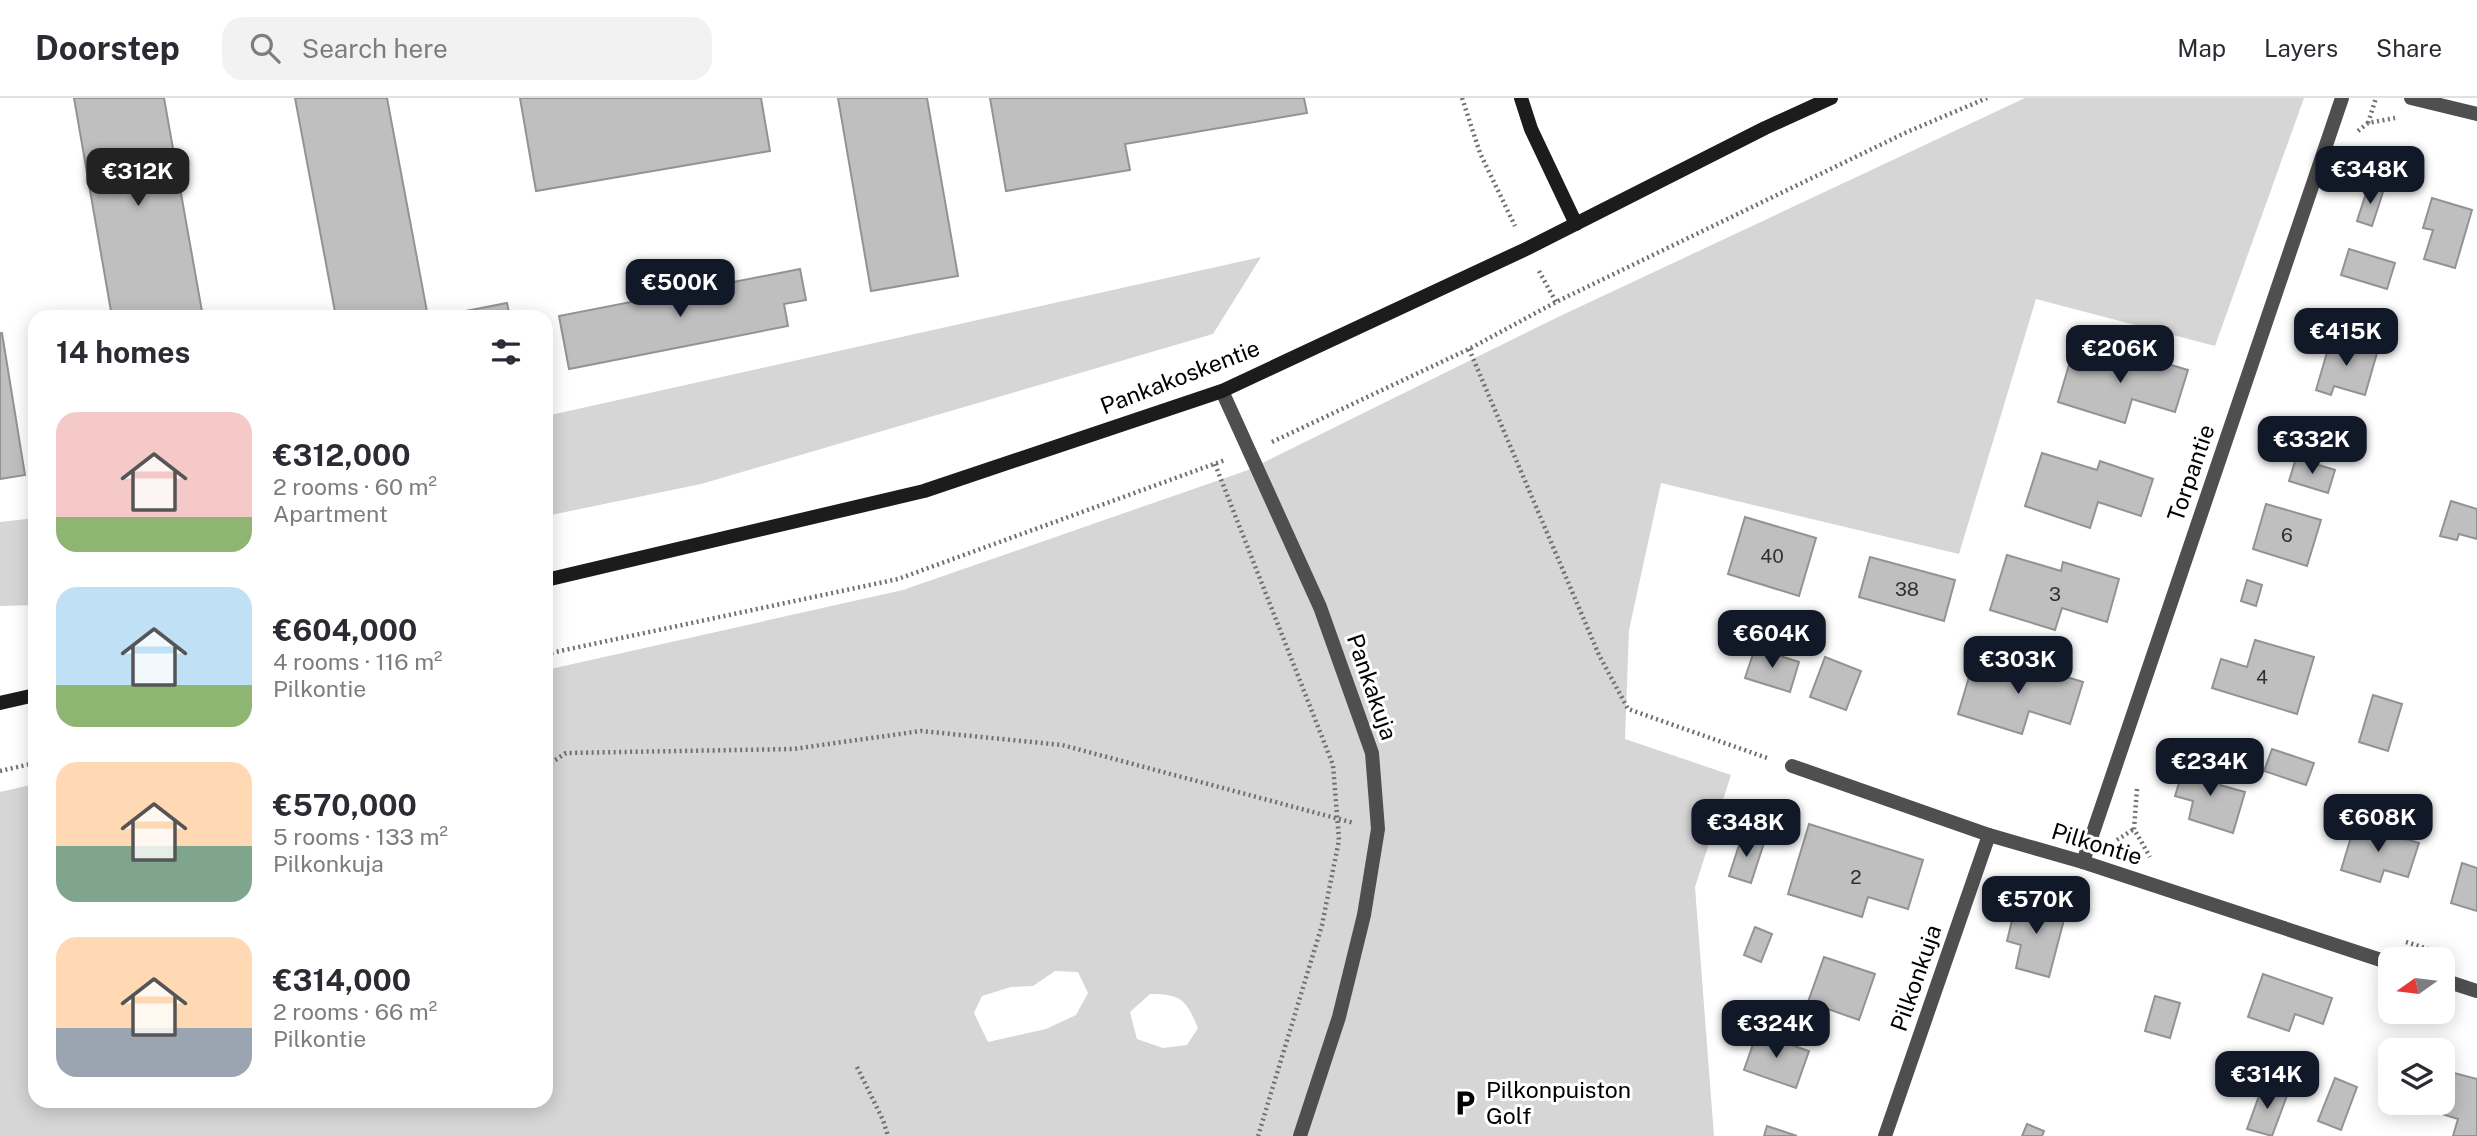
<!DOCTYPE html>
<html lang="en">
<head>
<meta charset="utf-8">
<style>
  body { margin:0; font-family:"Public Sans",sans-serif; background:#f2f2f3; color:#2b2b33; height:100vh; display:flex; flex-direction:column; font-size:26px; white-space:nowrap }
  * { box-sizing:border-box; margin:0 }
  p { font-size:23px; color:#7c7c81 }
  .icon { flex:none; width:38px; height:38px; fill:none; stroke:currentColor; stroke-width:2; stroke-linecap:round; stroke-linejoin:round }
  .map { position:relative; flex:1; overflow:hidden }
  .sheet { position:absolute; left:28px; top:212px; width:525px; height:798px; display:flex; flex-direction:column; background:#fff; border-radius:21px; box-shadow:0 4px 18px #0003 }
  .sheet>* { flex:none }
  .needle { width:46px; rotate:256deg }
  .tools { position:absolute; left:2378px; top:849px; display:grid; gap:14px }
  .tools a { display:grid; place-items:center; width:77px; height:77px; border-radius:14px; background:#fff; box-shadow:0 4px 18px #0003; font-size:35px }
  .price { position:absolute; translate:-50% -60px; padding:0 16px; border-radius:14px; background:#111827; color:#fff; font-size:23px; line-height:46px; filter:drop-shadow(0 2px 4px #0008) }
  .price::after { content:''; position:absolute; left:50%; top:42px; width:21px; height:16px; margin-left:-10px; background:inherit; clip-path:polygon(0 0,100% 0,50% 100%) }
  .price.selected { background:#222; color:#fff }
  ul { padding:0; list-style:none }
  li { display:flex; align-items:center; gap:21px; height:175px; padding:0 28px }
  li span { display:grid; place-items:center; flex:none; width:196px; height:140px; border-radius:21px; color:#555 }
  li>.icon { margin-inline-start:auto }
  span .icon { width:84px; height:84px; fill:#fffc; stroke-width:1 }
  li b { font-size:30px }
  h2 { display:flex; justify-content:space-between; align-items:center; height:84px; padding:0 28px; font-size:30px }
  header { display:flex; align-items:center; gap:42px; box-sizing:border-box; height:98px; padding:0 35px; background:#fff; border-bottom:2px solid #e1e1e2 }
  header strong { font-size:33px }
  nav { display:flex; gap:38px; margin-inline-start:auto; font-size:24px }
  .search { width:490px; height:63px; background:#f2f2f3; display:flex; align-items:center; gap:18px; box-sizing:border-box; padding:0 24px; border-radius:21px; color:#7c7c81; font-size:26px }
  .map>svg:first-child { display:block }
  .green { fill:#d6d6d6; fill-rule:evenodd }
  .building { fill:#bfbfbf; stroke:#939393; stroke-width:2 }
  .lines { fill:none; stroke-linecap:round; stroke-linejoin:round }
  .path { stroke:#717171; stroke-width:4.5; stroke-dasharray:2 3.5; stroke-linecap:butt }
  .street { stroke:#4f4f4f; stroke-width:14 }
  .secondary { stroke:#1c1c1c; stroke-width:14 }
  .labels { text-anchor:middle; stroke-width:6; stroke-linejoin:round; paint-order:stroke }
  .number-label { font-size:19px; fill:#303030 }
  .street-label { font-size:23px; fill:#000; stroke:#fff }
  .poi-label { font-size:23px; fill:#000; stroke:#fff; text-anchor:start }
</style>
</head>
<body>
<header>
<strong>Doorstep</strong>
<div class="search"><svg class="icon" aria-label="search" viewBox="0 0 24 24"><circle cx="10" cy="10" r="6"/><path d="M15 15l6 6"/></svg>Search here</div>
<nav><a>Map</a><a>Layers</a><a>Share</a></nav>
</header>
<div class="map">
<svg width="2477" height="1038" viewBox="0 0 2477 1038">
  <rect width="100%" height="100%" fill="#fff"/>
  <g class="green">
    <path d="M2025 0H2304L2215 248 2036 201 1959 456 1661 385 1629 532 1625 641 1731 677 1695 789 1714 1038H0V694L35 686V1003H546V572L903 492 1248 372 1558 219ZM1055 873 1078 874 1088 895 1076 917 1046 931 988 944 974 915 982 898 1011 889 1033 888ZM1150 896C1182 896 1186 902 1198 930L1187 947 1163 950 1137 941 1130 914Z"/>
    <path d="M1261 159 1213 236 701 386 546 418V318Z"/>
    <path d="M35 420V507L0 508V424Z"/>
  </g>
  <g class="building">
    <path d="M74 0H164L203 219H112Z"/>
    <path d="M295 0H387L428 219H336Z"/>
    <path d="M520 0H761L770 53 536 93Z"/>
    <path d="M838 0H927L958 178 871 193Z"/>
    <path d="M990 0H1304L1307 15 1125 46 1130 72 1006 93Z"/>
    <path d="M2368 89 2383 94 2372 128 2357 123Z"/>
    <path d="M2432 100 2472 112 2455 170 2424 161 2433 132 2423 130Z"/>
    <path d="M2349 151 2395 165 2387 191 2341 177Z"/>
    <path d="M800 171 806 202 784 206 788 228 569 271 559 218Z"/>
    <path d="M507 205 510 219H435Z"/>
    <path d="M0 235H2L25 377 0 381Z"/>
    <path d="M2331 241 2377 255 2365 297 2334 288 2331 297 2316 292Z"/>
    <path d="M2074 250 2131 268 2134 256 2188 272 2175 314 2132 301 2125 325 2058 304Z"/>
    <path d="M2042 355 2097 372 2100 363 2153 381 2141 418 2098 404 2090 430 2025 408Z"/>
    <path d="M2296 360 2335 372 2328 395 2289 383Z"/>
    <path d="M2451 403 2477 411V441L2459 436 2457 442 2440 438Z"/>
    <path d="M2266 406 2321 422 2307 468 2253 451Z"/>
    <path d="M1745 419 1816 440 1799 498 1728 476Z"/>
    <path d="M2007 457 2061 473 2063 464 2119 481 2107 524 2062 510 2055 532 1990 512Z"/>
    <path d="M1870 459 1955 482 1944 523 1859 499Z"/>
    <path d="M2247 482 2262 487 2256 508 2241 503Z"/>
    <path d="M2255 542 2314 559 2297 616 2212 590 2221 561 2247 569Z"/>
    <path d="M1755 550 1799 564 1790 594 1745 580Z"/>
    <path d="M1825 559 1861 573 1846 612 1810 599Z"/>
    <path d="M1974 562 2028 579 2031 568 2083 584 2070 626 2029 613 2022 636 1958 616Z"/>
    <path d="M2373 597 2402 606 2388 653 2359 644Z"/>
    <path d="M2272 651 2314 665 2306 687 2264 673Z"/>
    <path d="M2185 666 2223 677 2220 687 2245 694 2233 735 2189 721 2193 703 2175 698Z"/>
    <path d="M1809 726 1923 762 1908 811 1868 799 1862 819 1788 796Z"/>
    <path d="M2355 726 2419 745 2408 779 2384 772 2380 784 2341 772Z"/>
    <path d="M1742 738 1764 745 1751 785 1729 778Z"/>
    <path d="M2462 765 2477 770V813L2451 805Z"/>
    <path d="M2017 802 2066 814 2049 879 2016 870 2021 847 2007 843Z"/>
    <path d="M1755 829 1772 836 1761 864 1744 857Z"/>
    <path d="M1824 859 1875 876 1859 922 1808 904Z"/>
    <path d="M2263 876 2332 900 2323 926 2295 916 2289 933 2248 919Z"/>
    <path d="M2155 898 2180 905 2170 940 2145 933Z"/>
    <path d="M1757 935 1809 953 1796 990 1744 972Z"/>
    <path d="M2454 975 2477 981V1038H2453L2458 1021 2442 1016Z"/>
    <path d="M2335 980 2357 989 2341 1032 2318 1023Z"/>
    <path d="M2263 987 2288 995 2272 1038 2247 1031Z"/>
    <path d="M2027 1026 2044 1033 2042 1038H2022Z"/>
    <path d="M1767 1028 1797 1038H1764Z"/>
  </g>
  <g class="lines">
    <g class="path">
      <path d="M1462 0 1480 55 1515 128"/>
      <path d="M2368 25 2376 0"/>
      <path d="M2358 33 2368 25 2395 20"/>
      <path d="M1539 173 1556 204"/>
      <path d="M1469 251 1599 557 1628 611 1770 661"/>
      <path d="M1272 344 1469 251 1556 204 1907 34 1987 0"/>
      <path d="M1215 366 1333 667 1339 742 1322 827 1258 1038"/>
      <path d="M546 556 898 481 1225 362"/>
      <path d="M546 668 566 655 793 651 921 633 1062 647 1354 725"/>
      <path d="M0 673 35 665"/>
      <path d="M2137 691 2134 731 2150 759"/>
      <path d="M2117 742 2134 731"/>
      <path d="M2406 844 2444 856"/>
      <path d="M857 969 883 1022 888 1038"/>
    </g>
    <g class="street">
      <path d="M2411 0 2477 16"/>
      <path d="M1222 293 1320 509 1372 655 1378 731 1364 817 1339 919 1300 1038"/>
      <path d="M1792 668 1989 737 2083 764 2390 865"/>
      <path d="M2083 764 2342 0"/>
      <path d="M2443 882 2477 893"/>
      <path d="M1885 1038 1989 737"/>
    </g>
    <g class="secondary">
      <path d="M1521 0 1531 31 1576 126"/>
      <path d="M546 482 924 393 1222 293 1526 151 1765 30 1831 0"/>
      <path d="M0 605 35 597"/>
    </g>
  </g>
  <defs>
    <g id="parking-bare" transform="scale(2.1)"><path d="M-3.5-5.5H1a3.5 3.5 0 0 1 0 7H-1V5.5H-3.5ZM-1-3.4V-.6H.8a1.4 1.4 0 0 0 0-2.8Z" fill="#000" stroke="#fff" stroke-width="2.5" paint-order="stroke"/></g>
  </defs>
  <g fill-rule="evenodd">
    <use href="#parking-bare" x="1465" y="1005"/>
  </g>
  <g class="labels">
    <g class="number-label">
      <text x="2287" y="444">6</text>
      <text x="1772" y="465">40</text>
      <text x="1907" y="498">38</text>
      <text x="2055" y="503">3</text>
      <text x="2262" y="586">4</text>
      <text x="1856" y="786">2</text>
    </g>
    <g class="street-label">
      <text transform="translate(1180 279) rotate(-21)" y="8">Pankakoskentie</text>
      <text transform="translate(2191 375) rotate(-71)" y="8">Torpantie</text>
      <text transform="translate(1372 589) rotate(71)" y="8">Pankakuja</text>
      <text transform="translate(2097 746) rotate(17)" y="8">Pilkontie</text>
      <text transform="translate(1916 880) rotate(-71)" y="8">Pilkonkuja</text>
    </g>
    <g class="poi-label">
      <text x="1486" y="1000">Pilkonpuiston<tspan x="1486" dy="26">Golf</tspan></text>
    </g>
  </g>
</svg>
<div class="tools">
<a><svg class="needle" viewBox="-14 -14 28 28"><path d="M0-13l5 13h-10z" fill="#e53935"/><path d="M0 13l5-13h-10z" fill="#7c7c81"/></svg></a>
<a><svg class="icon" aria-label="layers" viewBox="0 0 24 24"><path d="M12 4l9 5-9 5-9-5zM3 14l9 5 9-5"/></svg></a>
</div>
<b class="price" style="left:2370px;top:108px">€348K</b>
<b class="price selected" style="left:138px;top:110px">€312K</b>
<b class="price" style="left:680px;top:221px">€500K</b>
<b class="price" style="left:2346px;top:270px">€415K</b>
<b class="price" style="left:2120px;top:287px">€206K</b>
<b class="price" style="left:2312px;top:378px">€332K</b>
<b class="price" style="left:1772px;top:572px">€604K</b>
<b class="price" style="left:2018px;top:598px">€303K</b>
<b class="price" style="left:2210px;top:700px">€234K</b>
<b class="price" style="left:2378px;top:756px">€608K</b>
<b class="price" style="left:1746px;top:761px">€348K</b>
<b class="price" style="left:2036px;top:838px">€570K</b>
<b class="price" style="left:1776px;top:962px">€324K</b>
<b class="price" style="left:2267px;top:1013px">€314K</b>
<section class="sheet">
<h2>14 homes<svg class="icon" aria-label="filters" viewBox="0 0 24 24"><path d="M4 7h16M4 17h16"/><circle cx="9" cy="7" r="2"/><circle cx="15" cy="17" r="2"/></svg></h2>
<ul>
<li><span style="background:linear-gradient(#f6c9c9 75%,#8fb573 0)"><svg class="icon" aria-label="home" viewBox="0 0 24 24"><path d="M3 11l9-7 9 7M6 9v11h12V9"/></svg></span><div><b>€312,000</b><p>2 rooms · 60 m²</p><p>Apartment</p></div></li>
<li><span style="background:linear-gradient(#bfe0f5 70%,#8fb573 0)"><svg class="icon" aria-label="home" viewBox="0 0 24 24"><path d="M3 11l9-7 9 7M6 9v11h12V9"/></svg></span><div><b>€604,000</b><p>4 rooms · 116 m²</p><p>Pilkontie</p></div></li>
<li><span style="background:linear-gradient(#ffd9b3 60%,#7fa58c 0)"><svg class="icon" aria-label="home" viewBox="0 0 24 24"><path d="M3 11l9-7 9 7M6 9v11h12V9"/></svg></span><div><b>€570,000</b><p>5 rooms · 133 m²</p><p>Pilkonkuja</p></div></li>
<li><span style="background:linear-gradient(#ffd9b3 65%,#9aa5b1 0)"><svg class="icon" aria-label="home" viewBox="0 0 24 24"><path d="M3 11l9-7 9 7M6 9v11h12V9"/></svg></span><div><b>€314,000</b><p>2 rooms · 66 m²</p><p>Pilkontie</p></div></li>
</ul>
</section>
</div>
</body>
</html>
